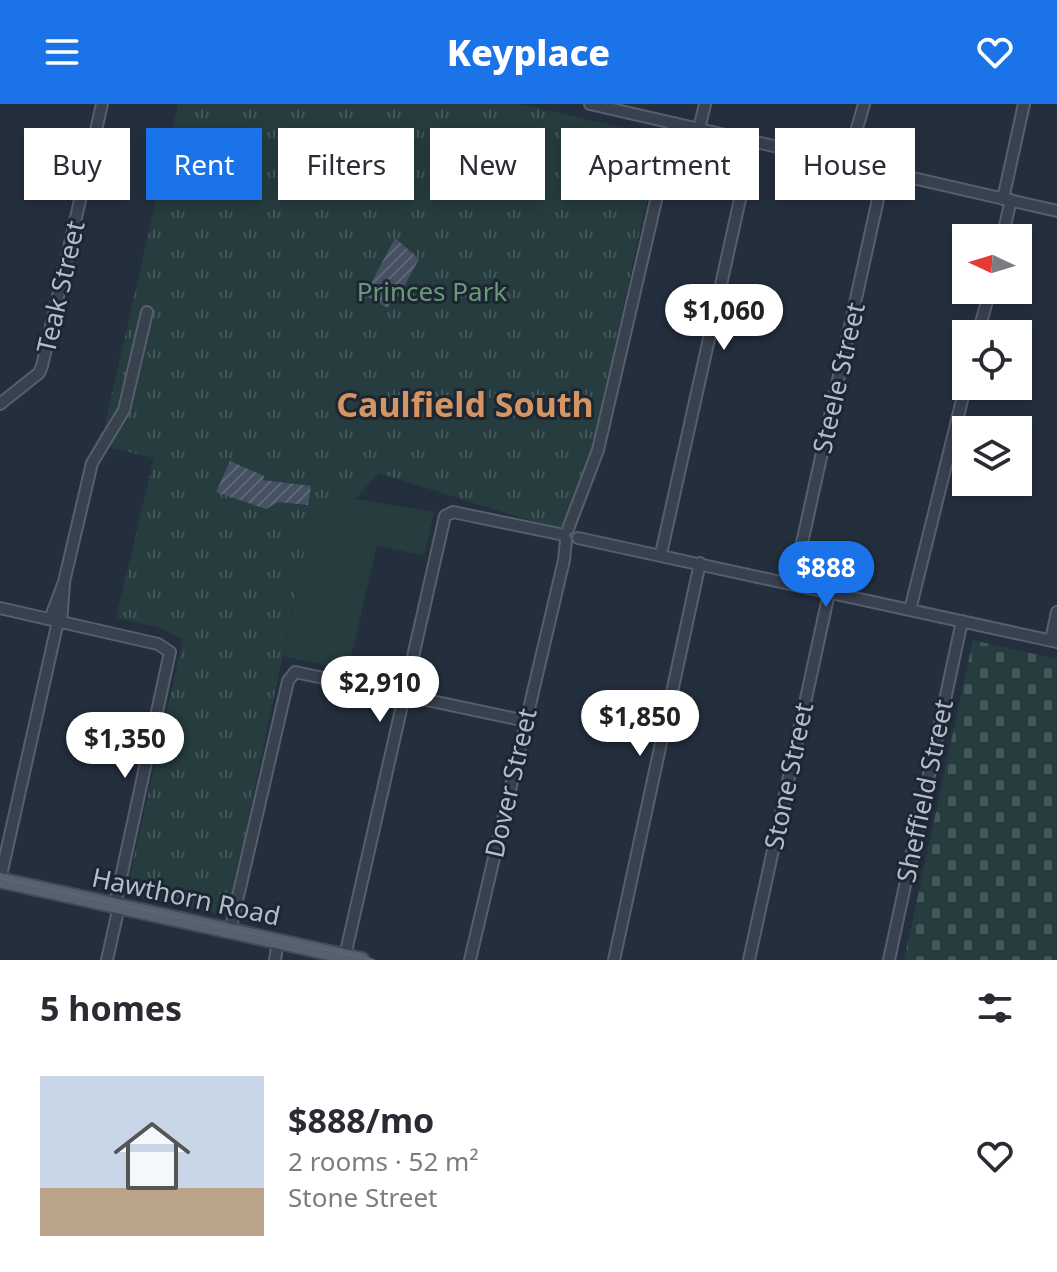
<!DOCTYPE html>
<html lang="en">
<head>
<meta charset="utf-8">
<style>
  body { margin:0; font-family:"Noto Sans",sans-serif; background:#f7f7f7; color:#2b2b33; height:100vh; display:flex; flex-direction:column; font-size:30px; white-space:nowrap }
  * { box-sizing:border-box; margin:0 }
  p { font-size:26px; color:#7c7c81 }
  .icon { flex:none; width:44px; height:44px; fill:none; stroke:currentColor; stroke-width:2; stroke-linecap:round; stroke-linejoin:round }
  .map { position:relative; height:856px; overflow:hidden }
  .panel { display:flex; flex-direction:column; background:#fff; flex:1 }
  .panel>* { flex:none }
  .top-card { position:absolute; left:24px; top:24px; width:1010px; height:72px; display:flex; gap:16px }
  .needle { width:52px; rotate:274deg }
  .fabs { position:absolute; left:952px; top:120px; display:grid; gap:16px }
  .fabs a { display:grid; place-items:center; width:80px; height:80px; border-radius:0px; background:#fff; box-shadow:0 4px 12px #0003; font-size:40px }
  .price { position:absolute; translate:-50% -68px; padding:0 18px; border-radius:28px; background:#fff; color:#222; font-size:26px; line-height:52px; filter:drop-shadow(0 2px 4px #0008) }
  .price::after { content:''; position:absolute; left:50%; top:48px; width:24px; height:18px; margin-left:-12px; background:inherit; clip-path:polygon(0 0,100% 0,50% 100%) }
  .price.selected { background:#1a73e8; color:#fff }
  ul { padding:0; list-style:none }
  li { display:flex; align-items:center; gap:24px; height:200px; padding:0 40px }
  li span { display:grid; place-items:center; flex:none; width:224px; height:160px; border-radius:0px; color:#555 }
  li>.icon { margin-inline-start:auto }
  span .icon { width:96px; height:96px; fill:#fffc; stroke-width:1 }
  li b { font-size:34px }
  h2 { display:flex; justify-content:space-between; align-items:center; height:96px; padding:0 40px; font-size:34px }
  .chip { padding:0 28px; border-radius:0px; background:#fff; box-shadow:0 4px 12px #0003; font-size:28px; line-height:72px }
  .chip.selected { background:#1a73e8; color:#fff }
  header { display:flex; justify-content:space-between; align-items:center; height:104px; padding:0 40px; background:#1a73e8; color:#fff; font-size:36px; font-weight:800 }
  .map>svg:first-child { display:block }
  .grass { fill:#263c3f }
  .cemetery { fill:url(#cemetery-stones) }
  .park { fill:url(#park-tufts) }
  .building { fill:url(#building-hatch) }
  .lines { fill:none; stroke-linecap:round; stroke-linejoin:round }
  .minor-casing { stroke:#565f6c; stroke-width:14 }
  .major-casing { stroke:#414a57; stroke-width:18 }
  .minor { stroke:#38414e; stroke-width:10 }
  .major { stroke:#56606e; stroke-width:14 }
  .tram { stroke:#5a6575; stroke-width:2 }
  .labels { text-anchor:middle; stroke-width:6; stroke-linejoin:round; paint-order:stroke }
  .street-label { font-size:26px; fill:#b4bcc9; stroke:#1d2633 }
  .park-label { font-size:26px; fill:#6b9a76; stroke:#1d2633 }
  .district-label { font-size:34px; font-weight:bold; fill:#d59563; stroke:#1d2633 }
</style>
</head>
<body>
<header><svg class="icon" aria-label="menu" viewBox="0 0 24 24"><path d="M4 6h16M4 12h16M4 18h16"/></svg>Keyplace<svg class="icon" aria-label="heart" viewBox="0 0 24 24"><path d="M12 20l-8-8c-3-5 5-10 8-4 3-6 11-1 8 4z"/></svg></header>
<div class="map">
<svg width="1057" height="856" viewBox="0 0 1057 856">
  <defs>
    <pattern id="cemetery-stones" width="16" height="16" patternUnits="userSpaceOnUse" patternTransform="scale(2)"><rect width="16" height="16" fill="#263c3f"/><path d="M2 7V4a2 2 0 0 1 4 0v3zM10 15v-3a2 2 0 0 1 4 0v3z" fill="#435659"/></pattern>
    <pattern id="park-tufts" width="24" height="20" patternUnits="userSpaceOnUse" patternTransform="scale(2)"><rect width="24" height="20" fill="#263c3f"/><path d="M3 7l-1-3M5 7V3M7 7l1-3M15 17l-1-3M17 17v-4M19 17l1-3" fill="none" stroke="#435659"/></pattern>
    <pattern id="building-hatch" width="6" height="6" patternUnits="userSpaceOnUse" patternTransform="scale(2)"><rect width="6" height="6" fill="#455162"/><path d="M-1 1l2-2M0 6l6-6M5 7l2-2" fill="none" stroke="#5d6877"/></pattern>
  </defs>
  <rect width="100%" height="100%" fill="#242f3e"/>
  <path class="grass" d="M355 395 434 408 424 452 377 441 348 566 283 552 311 416Z"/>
  <path class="cemetery" d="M973 536 1057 555V856H904Z"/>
  <path class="park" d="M178 0H519L661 32 592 344 565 422 553 424 379 369 355 395 311 416 228 812 130 790 127 784 183 535 157 523 116 514 154 354 94 340 104 325Z"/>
  <g class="building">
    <path d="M395 134 419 155 395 199 391 197 388 204 365 191Z"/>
    <path d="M230 357 264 372 263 376 311 382 308 401 278 398 266 405 216 388Z"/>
  </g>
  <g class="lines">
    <g class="minor-casing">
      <g id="minor">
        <path d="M590 0 1057 107"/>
        <path d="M699 25 705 0"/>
        <path d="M847 59 864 0"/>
        <path d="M1003 95 1024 0"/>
        <path d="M1002 134 1011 96"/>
        <path d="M978 230 990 186"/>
        <path d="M0 300 39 269 42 262 102 0"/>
        <path d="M568 425 598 346 674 19"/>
        <path d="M578 434 1057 538"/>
        <path d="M661 450 753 37"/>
        <path d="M793 480 884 68"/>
        <path d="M0 504 158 540 170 548 115 801"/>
        <path d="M910 506 966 280"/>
        <path d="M50 515 64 478 92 359 124 306 147 208"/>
        <path d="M61 518 64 480"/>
        <path d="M1051 536 1057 508"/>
        <path d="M0 776 58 517"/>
        <path d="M230 827 288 577 295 568 526 617"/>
        <path d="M345 852 445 412 453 408 564 431"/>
        <path d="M107 856 119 802"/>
        <path d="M275 856 278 837"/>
        <path d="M470 856 564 456 566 436"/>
        <path d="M614 856 700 459"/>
        <path d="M749 856 829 489"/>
        <path d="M889 856 962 517"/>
      </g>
    </g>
    <g class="major-casing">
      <path id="major" d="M0 776 362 856"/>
    </g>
    <use href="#minor" class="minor"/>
    <use href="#major" class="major"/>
    <path class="tram" d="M0 774 374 856"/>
  </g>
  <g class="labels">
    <g class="street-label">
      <text transform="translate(61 183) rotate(-77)" y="9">Teak Street</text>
      <text transform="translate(839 274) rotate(-77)" y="9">Steele Street</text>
      <text transform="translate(789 672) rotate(-78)" y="9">Stone Street</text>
      <text transform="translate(511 679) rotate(-77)" y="9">Dover Street</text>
      <text transform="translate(925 687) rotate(-78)" y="9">Sheffield Street</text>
      <text transform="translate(186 793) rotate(12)" y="9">Hawthorn Road</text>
    </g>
    <g class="park-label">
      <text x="432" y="197">Princes Park</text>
    </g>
    <g class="district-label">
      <text x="465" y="313">Caulfield South</text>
    </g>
  </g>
</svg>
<div class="fabs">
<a><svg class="needle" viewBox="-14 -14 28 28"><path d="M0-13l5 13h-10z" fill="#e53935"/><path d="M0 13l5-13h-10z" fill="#7c7c81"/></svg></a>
<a><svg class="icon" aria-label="locate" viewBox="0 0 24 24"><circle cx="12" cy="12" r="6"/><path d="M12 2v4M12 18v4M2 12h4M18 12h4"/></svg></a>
<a><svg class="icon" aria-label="layers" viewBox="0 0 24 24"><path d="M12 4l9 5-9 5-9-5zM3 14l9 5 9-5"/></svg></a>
</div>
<b class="price" style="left:724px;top:248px">$1,060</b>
<b class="price selected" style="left:826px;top:505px">$888</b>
<b class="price" style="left:380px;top:620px">$2,910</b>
<b class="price" style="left:640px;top:654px">$1,850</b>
<b class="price" style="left:125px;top:676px">$1,350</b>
<div class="top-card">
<a class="chip">Buy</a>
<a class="chip selected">Rent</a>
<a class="chip">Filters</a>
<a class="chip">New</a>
<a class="chip">Apartment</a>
<a class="chip">House</a>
</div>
</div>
<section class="panel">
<h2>5 homes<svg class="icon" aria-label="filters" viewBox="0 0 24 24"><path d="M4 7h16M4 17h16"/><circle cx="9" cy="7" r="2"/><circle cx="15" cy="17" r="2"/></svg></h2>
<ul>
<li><span style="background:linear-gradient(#c9d6e8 70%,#b9a48a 0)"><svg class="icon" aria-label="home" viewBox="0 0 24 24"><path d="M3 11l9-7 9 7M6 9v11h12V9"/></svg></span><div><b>$888/mo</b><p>2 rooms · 52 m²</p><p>Stone Street</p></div><svg class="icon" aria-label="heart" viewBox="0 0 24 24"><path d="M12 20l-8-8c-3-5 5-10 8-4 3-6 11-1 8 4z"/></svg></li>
</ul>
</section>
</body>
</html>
